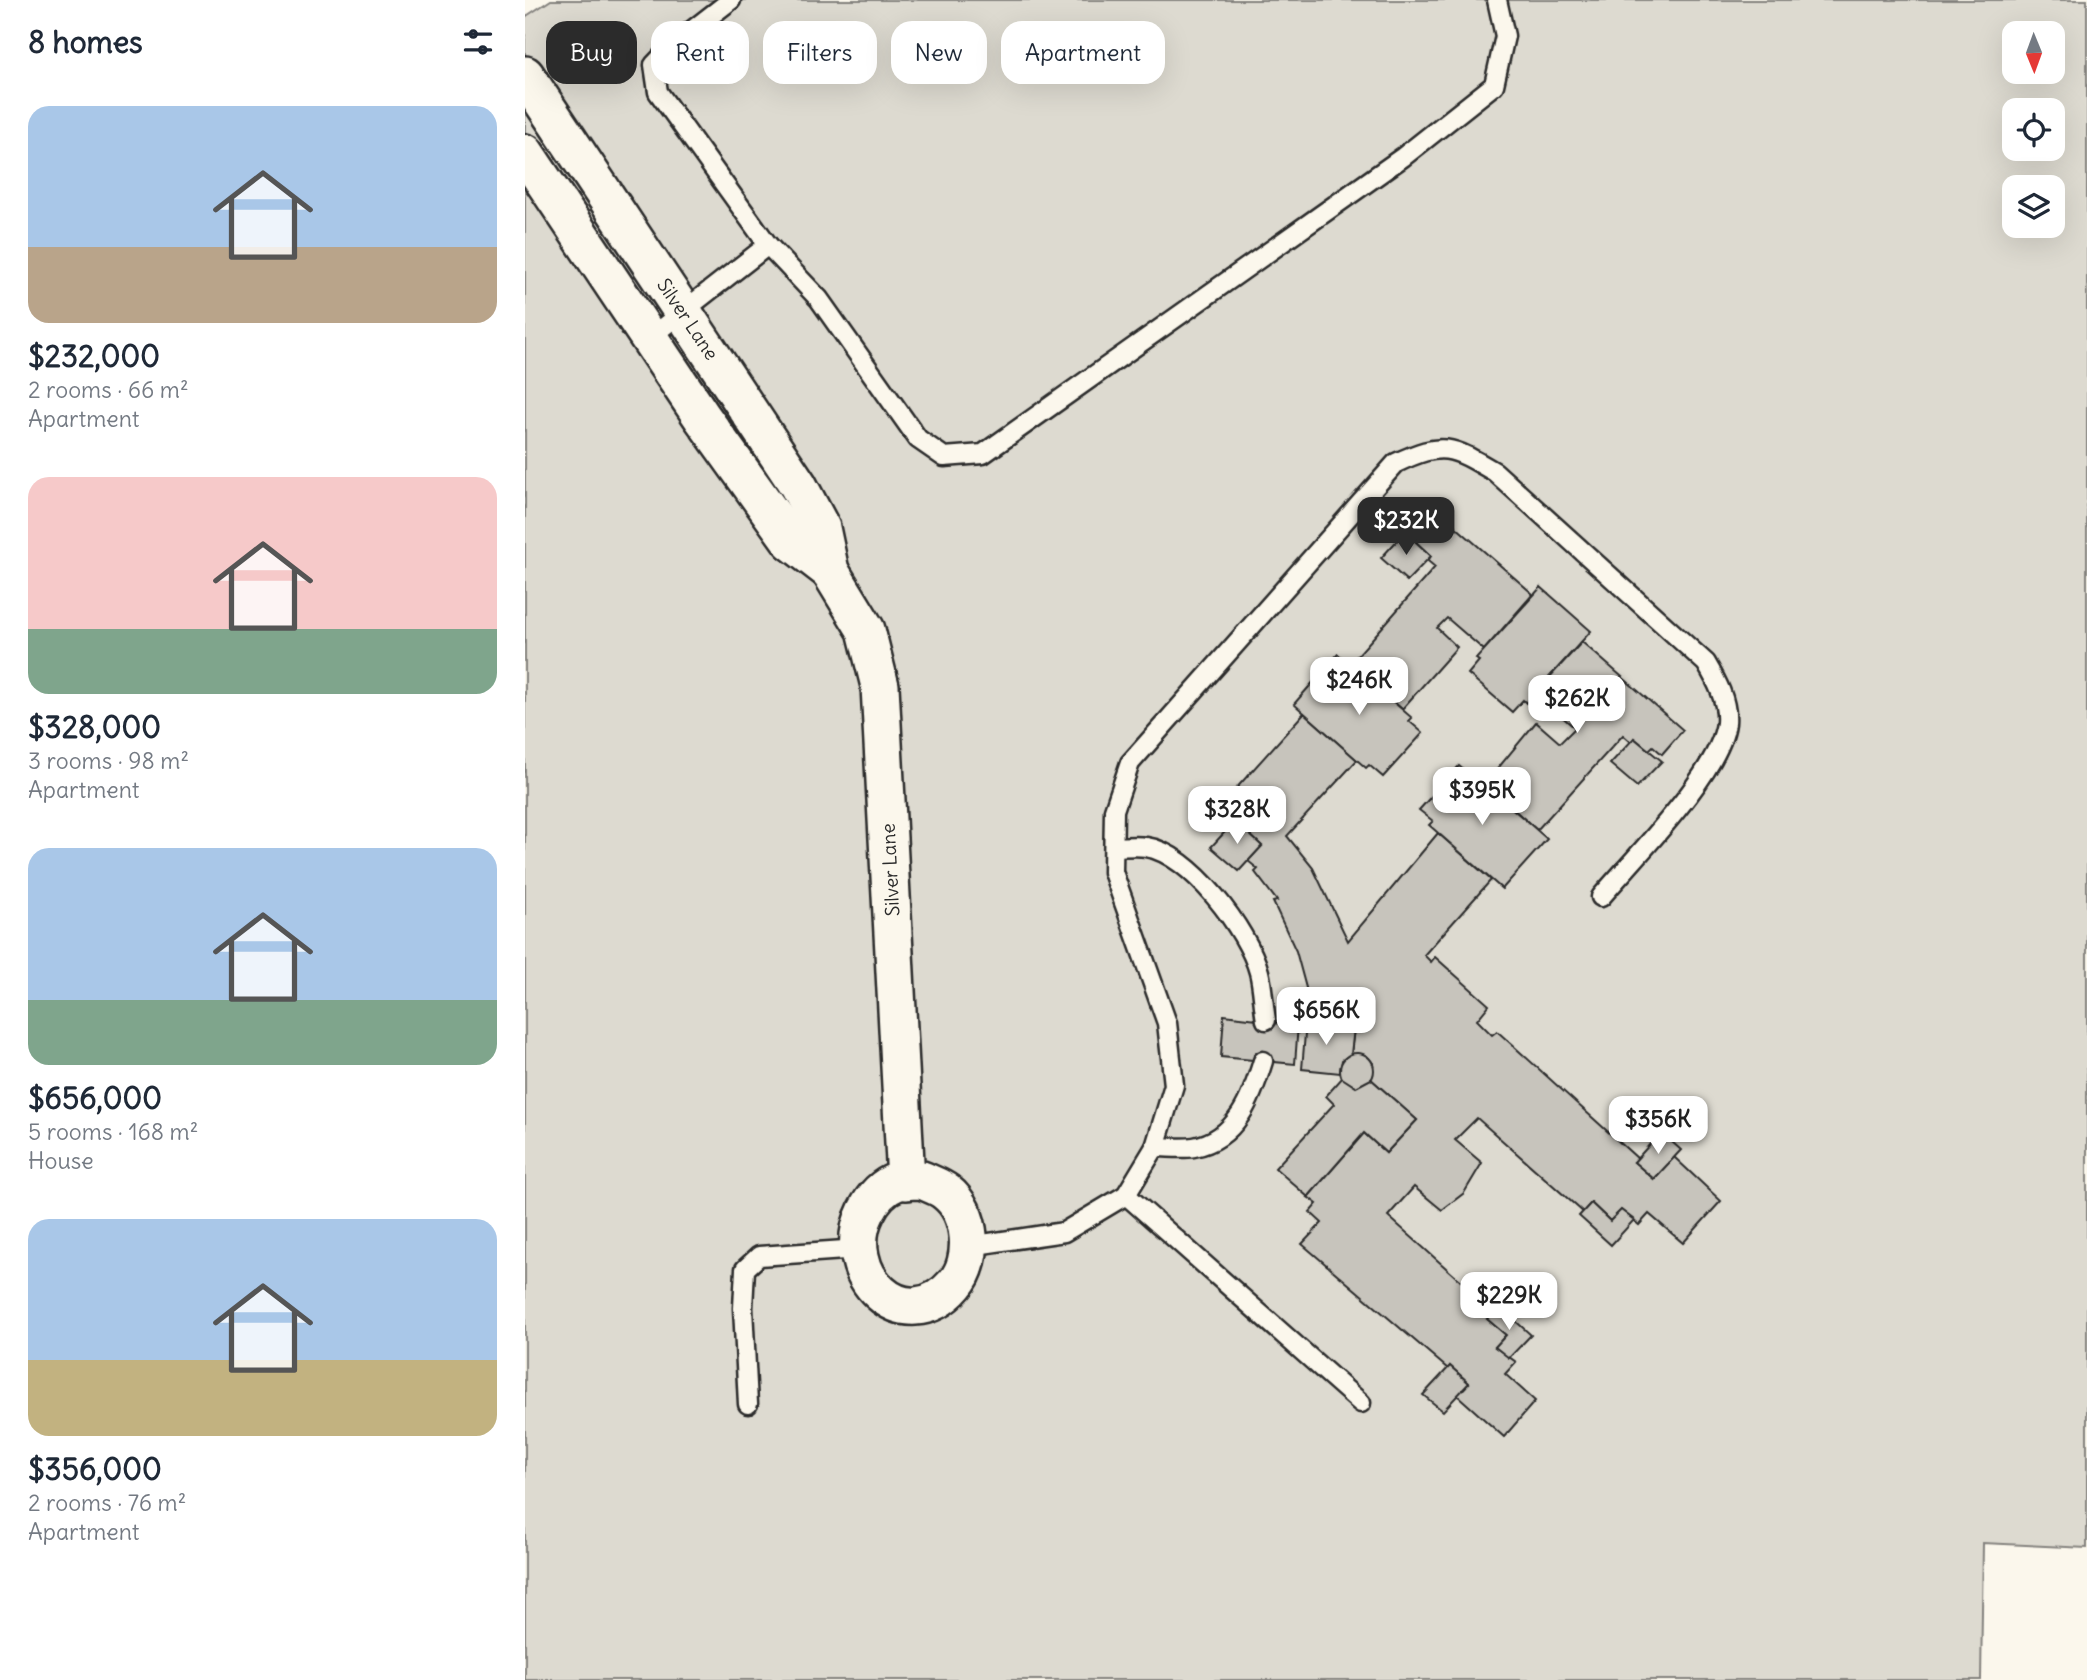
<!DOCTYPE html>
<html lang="en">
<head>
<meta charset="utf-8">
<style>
  body { margin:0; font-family:Delius,sans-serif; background:#f2f2f3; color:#1f2937; height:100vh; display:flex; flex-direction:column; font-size:26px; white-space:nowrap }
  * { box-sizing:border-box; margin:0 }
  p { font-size:23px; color:#747a83 }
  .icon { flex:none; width:38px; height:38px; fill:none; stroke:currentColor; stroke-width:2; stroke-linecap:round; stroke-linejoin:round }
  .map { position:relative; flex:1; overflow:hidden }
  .panel { display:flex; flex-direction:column; background:#fff; width:525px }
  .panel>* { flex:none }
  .top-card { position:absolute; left:21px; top:21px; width:665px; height:63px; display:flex; gap:14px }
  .needle { width:46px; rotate:179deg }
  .controls { position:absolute; left:1477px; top:21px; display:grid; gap:14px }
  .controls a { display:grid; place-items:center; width:63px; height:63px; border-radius:14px; background:#fff; box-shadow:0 7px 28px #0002; font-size:35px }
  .price { position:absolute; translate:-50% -60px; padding:0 16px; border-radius:14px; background:#fff; color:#222; font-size:23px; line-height:46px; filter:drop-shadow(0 2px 4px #0008) }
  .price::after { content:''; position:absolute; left:50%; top:42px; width:21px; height:16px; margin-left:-10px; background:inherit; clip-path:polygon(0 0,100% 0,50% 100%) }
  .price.on { background:#2b2b2b; color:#fff }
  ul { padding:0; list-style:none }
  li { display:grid; align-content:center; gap:14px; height:371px; padding:0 28px }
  li span { display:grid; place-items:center; height:217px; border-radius:21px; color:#555 }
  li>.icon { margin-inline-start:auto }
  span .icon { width:126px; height:126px; fill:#fffc; stroke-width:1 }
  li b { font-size:30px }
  h2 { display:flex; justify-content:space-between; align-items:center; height:84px; padding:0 28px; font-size:30px }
  .pill { padding:0 24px; border-radius:21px; background:#fff; box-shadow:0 7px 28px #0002; font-size:24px; line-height:63px }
  .pill.on { background:#2b2b2b; color:#fff }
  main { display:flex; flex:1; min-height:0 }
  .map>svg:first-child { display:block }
  .green { fill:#dddad0; stroke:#84827e; stroke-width:2; fill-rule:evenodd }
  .building { fill:#c7c4bc; stroke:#2b2b2b; stroke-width:2 }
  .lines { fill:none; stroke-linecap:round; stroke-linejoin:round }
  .lane-casing { stroke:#2b2b2b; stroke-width:23 }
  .street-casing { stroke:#2b2b2b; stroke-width:42 }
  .lane { stroke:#fbf7ec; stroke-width:18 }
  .street { stroke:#fbf7ec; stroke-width:37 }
  .labels { text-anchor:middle; stroke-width:7; stroke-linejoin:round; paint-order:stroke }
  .street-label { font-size:19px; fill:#2b2b2b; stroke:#fbf7ec }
</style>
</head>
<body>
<main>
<section class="panel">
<h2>8 homes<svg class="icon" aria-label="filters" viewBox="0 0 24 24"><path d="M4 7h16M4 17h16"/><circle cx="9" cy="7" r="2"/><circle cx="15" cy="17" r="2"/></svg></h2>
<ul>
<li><span style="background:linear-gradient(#a9c7e8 65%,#b9a48a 0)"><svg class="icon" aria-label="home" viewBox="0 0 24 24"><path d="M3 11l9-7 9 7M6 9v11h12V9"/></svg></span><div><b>$232,000</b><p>2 rooms · 66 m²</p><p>Apartment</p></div></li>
<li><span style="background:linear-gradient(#f6c9c9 70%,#7fa58c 0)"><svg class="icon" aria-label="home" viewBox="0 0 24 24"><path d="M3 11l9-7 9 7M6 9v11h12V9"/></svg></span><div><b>$328,000</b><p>3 rooms · 98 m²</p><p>Apartment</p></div></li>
<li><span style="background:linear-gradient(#a9c7e8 70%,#7fa58c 0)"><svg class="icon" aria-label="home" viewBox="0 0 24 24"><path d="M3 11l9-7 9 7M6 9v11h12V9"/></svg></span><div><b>$656,000</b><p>5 rooms · 168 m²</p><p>House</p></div></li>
<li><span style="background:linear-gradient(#a9c7e8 65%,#c2b280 0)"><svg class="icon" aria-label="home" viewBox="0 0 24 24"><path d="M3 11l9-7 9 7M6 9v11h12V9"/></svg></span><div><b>$356,000</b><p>2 rooms · 76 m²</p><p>Apartment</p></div></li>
</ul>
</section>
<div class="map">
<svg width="1562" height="1680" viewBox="0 0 1562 1680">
  <rect width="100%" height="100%" fill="#fbf7ec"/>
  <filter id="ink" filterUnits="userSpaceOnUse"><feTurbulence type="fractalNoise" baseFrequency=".0143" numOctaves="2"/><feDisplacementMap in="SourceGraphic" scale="14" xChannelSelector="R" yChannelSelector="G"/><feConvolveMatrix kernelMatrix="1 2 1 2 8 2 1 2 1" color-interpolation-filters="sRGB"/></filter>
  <g filter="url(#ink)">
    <path class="green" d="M26 0H1562V1548L1458 1543 1456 1680H0V17ZM1489 33H1528V72H1489ZM1489 110H1528V149H1489ZM1489 187H1528V226H1489Z"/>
    <g class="building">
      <path d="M907 506 1008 594 959 650 922 618 912 628 932 647 877 709 825 664 910 567 903 561 906 556 891 542 895 538 886 530Z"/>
      <path d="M880 532 906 556 882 581 856 558Z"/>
      <path d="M1016 587 1066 631 1010 693 1001 703 998 700 987 712 943 674 954 661 951 659Z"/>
      <path d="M1057 642 1158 730 1137 754 1128 746 1124 750 1109 738 1106 742 1098 735 1012 830 960 784 1011 722 1035 743 1050 728 1010 693Z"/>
      <path d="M813 654 887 718 884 721 898 733 858 777 844 765 841 768 769 704Z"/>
      <path d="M779 713 832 760 762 836 788 868 823 941 913 833 966 880 899 955 906 962 910 957 964 1005 952 1020 967 1035 972 1031 1113 1159 1109 1162 1129 1179 1149 1157 1196 1201 1158 1243 1124 1214 1114 1225 1096 1210 1085 1221 1066 1203 1058 1212 952 1118 930 1140 957 1163 939 1193 917 1210 889 1187 863 1216 969 1311 962 1319 981 1335 970 1347 991 1362 980 1374 1010 1401 979 1437 932 1395 944 1383 925 1366 923 1369 777 1244 797 1223 785 1212 792 1204 783 1197 839 1133 861 1153 892 1120 846 1079 848 1063 842 1056 826 1054 829 1028 783 1023 781 988 771 951 748 902 752 901 730 872 733 869 723 861 737 846 710 821 707 824 702 819 717 801 708 792Z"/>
      <path d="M1109 738 1137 761 1112 787 1085 764Z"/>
      <path d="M934 766 946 776 948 774 1022 839 977 889 904 825 908 821 894 810Z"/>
      <path d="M710 821 737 846 714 871 686 847Z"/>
      <path d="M699 1015 773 1024 770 1064 696 1057Z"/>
      <path d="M781 1022 829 1028 826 1054 817 1060 815 1073 777 1069Z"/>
      <circle cx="832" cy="1070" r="17"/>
      <path d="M817 1078 831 1087 846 1079 892 1120 861 1153 839 1133 783 1197 750 1168 809 1104 801 1096Z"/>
      <path d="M1136 1132 1156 1150 1129 1179 1109 1162Z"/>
      <path d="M1066 1203 1085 1221 1096 1210 1109 1220 1086 1245 1054 1216Z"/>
      <path d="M974 1306 1006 1335 984 1358 970 1347 981 1335 962 1319Z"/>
      <path d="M925 1366 944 1383 918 1411 898 1395Z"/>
    </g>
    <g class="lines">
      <g class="lane-casing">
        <g id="lane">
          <path d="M206 0 148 45 129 65 133 92 243 245"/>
          <path d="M124 338 243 245 294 299 393 439 419 457 458 454 878 157 969 85 980 36 972 0"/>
          <path d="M589 847C599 847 611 845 621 847 665 853 723 931 734 972 738 987 738 1004 741 1020"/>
          <path d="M630 1147C643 1147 657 1149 669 1147 712 1139 727 1097 738 1061"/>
          <path d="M601 1195 836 1403"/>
          <path d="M444 1246 539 1232 601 1195 630 1147 649 1085 642 1023 588 872 589 810 605 763 871 463C918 441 926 446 970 472L1181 663C1191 680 1203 701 1201 723 1195 772 1110 857 1076 897"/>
          <path d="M223 1404 218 1308 220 1269 234 1256 334 1249"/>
        </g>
      </g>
      <g class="street-casing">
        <g id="street">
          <path d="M0 75 273 485 296 528 305 571 341 630 355 686 381 1181"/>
          <path d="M0 153 177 417 266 541 305 571"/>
          <path d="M397 1180C405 1184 415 1187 421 1192 447 1212 451 1260 430 1284 379 1343 311 1272 341 1212 347 1200 357 1187 371 1182 378 1179 390 1181 397 1180Z"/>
        </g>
      </g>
      <use href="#lane" class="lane"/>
      <use href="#street" class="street"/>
    </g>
  </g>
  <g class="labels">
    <g class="street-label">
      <text transform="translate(163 319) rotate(56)" y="7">Silver Lane</text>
      <text transform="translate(365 870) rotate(-93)" y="7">Silver Lane</text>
    </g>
  </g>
</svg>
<div class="controls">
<a><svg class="needle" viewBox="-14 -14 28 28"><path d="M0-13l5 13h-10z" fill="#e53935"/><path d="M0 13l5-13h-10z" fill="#747a83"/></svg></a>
<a><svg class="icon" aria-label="locate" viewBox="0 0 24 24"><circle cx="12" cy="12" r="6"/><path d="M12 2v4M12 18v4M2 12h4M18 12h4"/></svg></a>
<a><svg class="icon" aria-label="layers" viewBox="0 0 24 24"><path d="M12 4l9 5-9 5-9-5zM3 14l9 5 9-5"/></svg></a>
</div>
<b class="price on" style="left:881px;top:557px">$232K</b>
<b class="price" style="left:834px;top:717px">$246K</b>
<b class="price" style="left:1052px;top:735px">$262K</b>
<b class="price" style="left:957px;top:827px">$395K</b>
<b class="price" style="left:712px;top:846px">$328K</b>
<b class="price" style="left:801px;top:1047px">$656K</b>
<b class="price" style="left:1133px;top:1156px">$356K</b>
<b class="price" style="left:984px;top:1332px">$229K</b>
<div class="top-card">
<a class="pill on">Buy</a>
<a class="pill">Rent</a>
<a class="pill">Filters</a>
<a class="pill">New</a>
<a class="pill">Apartment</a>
</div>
</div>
</main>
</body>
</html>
